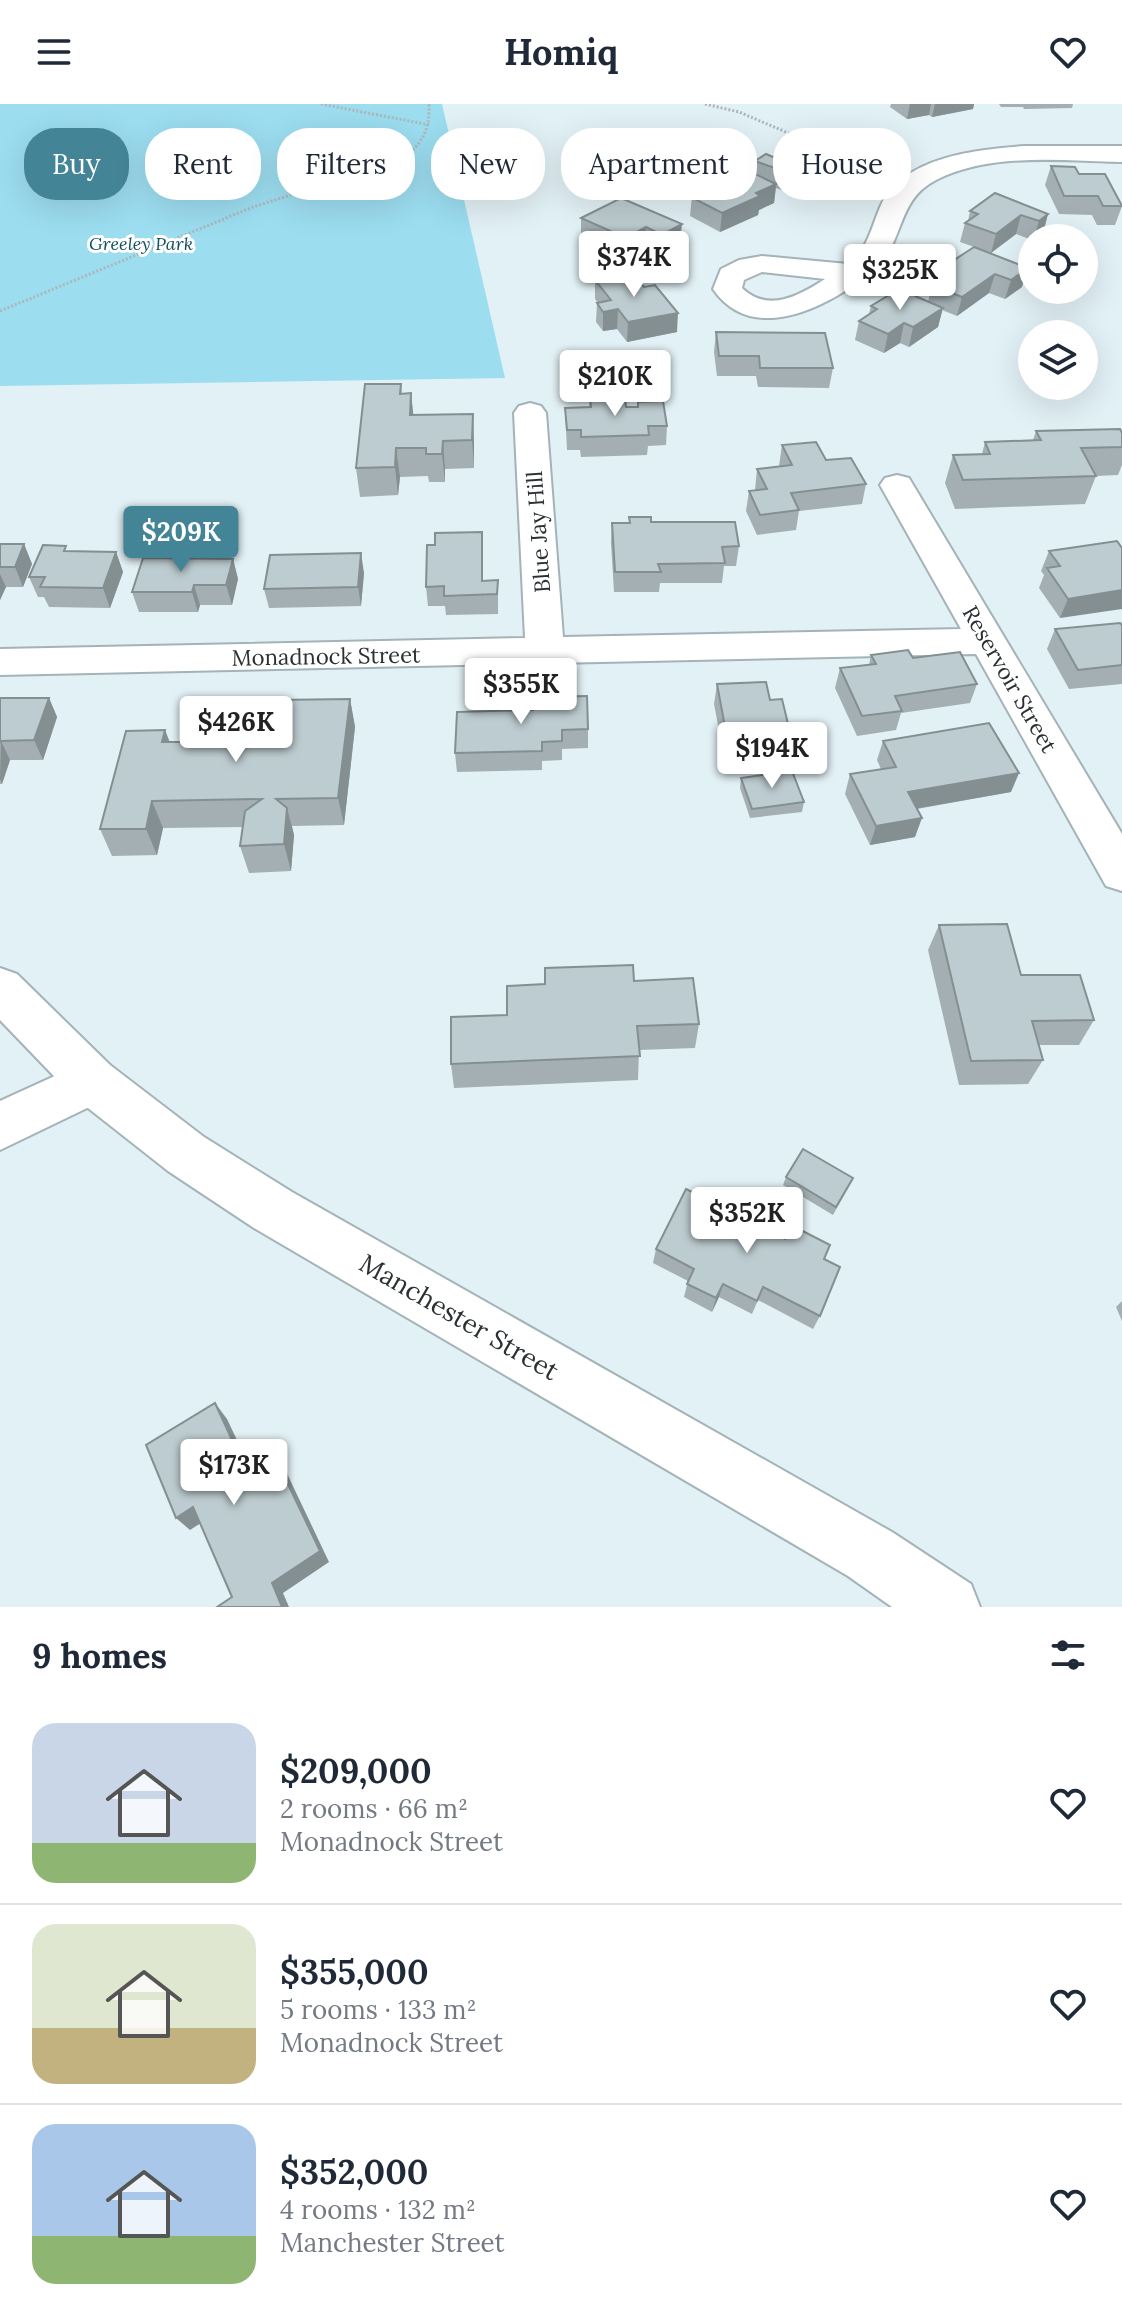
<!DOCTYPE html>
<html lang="en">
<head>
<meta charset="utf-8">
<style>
  body { margin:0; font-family:Lora,serif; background:#f2f2f3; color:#1f2937; height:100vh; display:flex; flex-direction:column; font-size:30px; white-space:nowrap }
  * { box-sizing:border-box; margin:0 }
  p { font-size:26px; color:#747a83 }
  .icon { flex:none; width:44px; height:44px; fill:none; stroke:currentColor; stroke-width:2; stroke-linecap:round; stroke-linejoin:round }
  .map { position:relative; height:1503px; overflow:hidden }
  .details { display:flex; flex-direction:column; background:#fff; flex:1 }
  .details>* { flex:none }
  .guide { position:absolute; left:24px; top:24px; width:1074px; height:72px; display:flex; gap:16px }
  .buttons { position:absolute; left:1018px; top:120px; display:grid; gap:16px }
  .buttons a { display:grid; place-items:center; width:80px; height:80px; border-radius:50%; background:#fff; box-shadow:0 8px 32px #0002; font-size:40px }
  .price { position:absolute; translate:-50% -68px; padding:0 18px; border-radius:8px; background:#fff; color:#222; font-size:26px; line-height:52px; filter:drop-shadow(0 2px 4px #0008) }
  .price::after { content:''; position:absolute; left:50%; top:48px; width:24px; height:18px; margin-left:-12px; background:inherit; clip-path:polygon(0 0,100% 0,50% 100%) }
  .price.current { background:#438496; color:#fff }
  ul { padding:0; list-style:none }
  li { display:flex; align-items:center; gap:24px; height:200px; padding:0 32px }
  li+li { border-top:2px solid #e0e1e3 }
  li span { display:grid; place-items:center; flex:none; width:224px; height:160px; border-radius:24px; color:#555 }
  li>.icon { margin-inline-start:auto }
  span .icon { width:96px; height:96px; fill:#fffc; stroke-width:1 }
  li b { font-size:34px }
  h2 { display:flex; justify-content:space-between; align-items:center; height:96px; padding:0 32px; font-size:34px }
  .tag { padding:0 28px; border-radius:32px; background:#fff; box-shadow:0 8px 32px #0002; font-size:28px; line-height:72px }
  .tag.current { background:#438496; color:#fff }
  header { display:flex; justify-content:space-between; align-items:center; height:104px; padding:0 32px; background:#fff; font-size:36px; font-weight:700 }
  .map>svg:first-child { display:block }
  .green { fill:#9cddf0 }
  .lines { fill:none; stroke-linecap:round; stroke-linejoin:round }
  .street-casing { stroke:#a4b3b7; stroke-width:4 }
  .secondary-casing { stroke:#a4b3b7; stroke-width:4 }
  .path { stroke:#abb7bb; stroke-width:3; stroke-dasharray:2 2; stroke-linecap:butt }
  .street { fill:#fff; fill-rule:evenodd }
  .secondary { fill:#fff; fill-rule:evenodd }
  .wall { fill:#a3afb3 }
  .shaded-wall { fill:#848f92 }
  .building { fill:#bdccd0; stroke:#848f92; stroke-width:2 }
  .labels { text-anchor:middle; stroke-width:6; stroke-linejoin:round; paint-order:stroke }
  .far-park-label { font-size:18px; font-style:italic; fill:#144f5d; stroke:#fff }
  .street-label { font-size:22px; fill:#2a3032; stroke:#fff }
  .near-street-label { font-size:26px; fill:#2a3032; stroke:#fff }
</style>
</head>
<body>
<header><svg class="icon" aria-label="menu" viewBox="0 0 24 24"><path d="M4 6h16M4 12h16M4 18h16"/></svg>Homiq<svg class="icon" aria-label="heart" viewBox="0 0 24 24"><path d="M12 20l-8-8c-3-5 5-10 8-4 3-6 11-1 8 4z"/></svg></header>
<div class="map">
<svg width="1122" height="1503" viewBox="0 0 1122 1503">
  <rect width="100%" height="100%" fill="#e2f1f6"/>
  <path class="green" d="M0 0H442L505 274 0 282Z"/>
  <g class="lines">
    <g class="street-casing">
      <g id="street">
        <path d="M1024 42H1122V58C1062 57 991 48 936 76 897 96 905 134 877 164 869 173 858 179 848 185 806 212 747 234 713 185L721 165 739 156 762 152 848 160C869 144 871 123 881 101 905 52 976 46 1024 42ZM762 168 825 175C799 192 768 209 742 184L744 176Z"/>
        <path d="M530 299 541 302 546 309 563 533 961 525 880 381 885 374 897 371 909 374 1122 730V787L1106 782 976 550 0 571V545L525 534 514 309 519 302Z"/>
        <path d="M92 955 110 961 117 977 110 993 0 1046V997Z"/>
      </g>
    </g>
    <g class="secondary-casing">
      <path id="secondary" d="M0 864 17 870 110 961 204 1033 292 1088 892 1428 971 1480 980 1503H892L848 1472 254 1124 168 1067 74 993 0 916Z"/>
    </g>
    <g class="path">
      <path d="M321 0 430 21"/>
      <path d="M705 0 739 8 814 40"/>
      <path d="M835 48 882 66"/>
      <path d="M0 207 253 103 397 57C421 43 430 28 429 0"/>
    </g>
    <use href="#street" class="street"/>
    <use href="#secondary" class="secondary"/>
  </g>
  <g class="wall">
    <path d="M891 0H974L973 5 932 13 929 11 907 15 890 3Z"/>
    <path d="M999 0H1073L1072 4 1024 5 1023 3H1001Z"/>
    <path d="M839 43 836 62 830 65 829 74 801 93 776 84 774 99 759 106 758 111 720 128 690 112 693 81H720L754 70 755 57 773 53Z"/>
    <path d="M1051 62 1079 70 1122 102 1115 121H1097L1092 111 1059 110 1045 81Z"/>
    <path d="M621 94 680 139 661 149 645 142 625 153 581 132V114Z"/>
    <path d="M970 107 1048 110 1043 129 1036 134H1032V136L1016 130 991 149 960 138 965 119 968 117Z"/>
    <path d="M974 143 1022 183 1005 195 989 189 957 212 942 206 938 223 909 243 900 239 884 249 855 236 859 217 869 210 871 202 928 198 932 181 936 177 939 166Z"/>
    <path d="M595 176 644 183 677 228 627 238 617 225 603 227 596 218 597 199H598L595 195Z"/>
    <path d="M716 228 833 264 829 284 758 283 756 272H717L714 248Z"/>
    <path d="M401 280 402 290 411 289 413 311 473 310 474 364 445 365V378H429L428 372 400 373 398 391 360 393 356 364Z"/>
    <path d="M590 294 626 303 667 322 666 341 648 342 647 351 581 353 580 346H567L565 304 589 303Z"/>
    <path d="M1036 327 1122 329V361L1118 371 1096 372 1085 400 955 405 945 379 953 351 982 350 985 338 1033 336Z"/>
    <path d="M782 341 826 356 866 380 862 400 799 407 796 426 757 431 746 407 749 387 755 386 757 365 779 362Z"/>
    <path d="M629 413 739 442 736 462H724L722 479H660L659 488H614L611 439 612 419H629Z"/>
    <path d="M1117 437 1060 514 1039 484 1044 471 1041 467 1049 447Z"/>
    <path d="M0 440H24L32 460 23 483H6L0 496Z"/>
    <path d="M69 448H116L123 468 110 504 49 503 44 493H38L29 473Z"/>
    <path d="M483 448V477L498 476V510L446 511 445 502H428L426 483Z"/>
    <path d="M233 455 238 475 232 501H200L198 508H139L132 488Z"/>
    <path d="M364 469 361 502 269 504 264 485Z"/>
    <path d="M1122 521V580L1069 585 1047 545 1055 525Z"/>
    <path d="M871 551 913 554 977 580 970 599 901 609 896 626 857 632 835 584 840 564 869 561Z"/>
    <path d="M717 580 770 596 789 624 785 643H780L778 656 725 658 714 600Z"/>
    <path d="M0 594H49L57 613 43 656H10L2 680H0Z"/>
    <path d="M350 595 355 623 344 721 292 722 294 731 291 767 249 769 240 742 243 723 163 724 157 751 112 752 100 725 165 626 170 638H200Z"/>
    <path d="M457 608 588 625V644L562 645V656L542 657V666L457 668 455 649Z"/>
    <path d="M883 637 1011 688 917 705 915 733 870 741 845 690 850 670 881 665 877 656Z"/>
    <path d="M741 674 804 698 802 708 750 714 740 684Z"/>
    <path d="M939 821 1094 916 1079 941H1038L1043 956 1028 980 959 981 928 846Z"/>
    <path d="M634 877 699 920 695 944 639 946 638 976 454 984 451 960 507 911Z"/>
    <path d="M786 1073 849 1082 833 1111 783 1081Z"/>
    <path d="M656 1145 824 1155 820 1212 813 1225 758 1196 752 1210 719 1193 712 1208 684 1193 688 1177 653 1159Z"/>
    <path d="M1122 1197V1217L1116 1203Z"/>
  </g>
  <g class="shaded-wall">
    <path d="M910 0H931L929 11 907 15Z"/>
    <path d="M935 0H974L973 5 932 13Z"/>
    <path d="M839 43 836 62 830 65 829 74 801 93 803 74 824 53Z"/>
    <path d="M776 80 774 99 759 106 758 111 720 128 722 109 756 89Z"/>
    <path d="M1048 110 1043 129 1036 134H1034L1039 117Z"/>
    <path d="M1021 111 1016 130 991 149 996 130Z"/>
    <path d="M682 120 680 139 661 149 662 131Z"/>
    <path d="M646 123 645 142 625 153 626 134Z"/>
    <path d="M1028 164 1022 183 1005 195 1011 176Z"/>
    <path d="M995 170 989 189 957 212 962 193Z"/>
    <path d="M943 204 938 223 909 243 913 223Z"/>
    <path d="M618 205 617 225 603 227V208Z"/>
    <path d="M678 209 677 228 627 238 628 218Z"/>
    <path d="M904 219 900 239 884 249 888 230Z"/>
    <path d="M411 289 414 317 410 311Z"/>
    <path d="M473 310 474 338V364L472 336Z"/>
    <path d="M443 337 445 365V378L442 350Z"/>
    <path d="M396 344 400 373 398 391 395 363Z"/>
    <path d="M482 428 483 448V496L482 477Z"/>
    <path d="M24 440 32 460 23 483 15 463Z"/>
    <path d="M116 448 123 468 110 504 103 484Z"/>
    <path d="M361 449 364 469 361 502 358 483Z"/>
    <path d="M233 455 238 475 232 501 226 481Z"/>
    <path d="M0 470 6 483 0 496Z"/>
    <path d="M194 481 200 501 198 508 192 488Z"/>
    <path d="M1122 486V505L1060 514 1068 495Z"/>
    <path d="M49 594 57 613 43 656 34 636Z"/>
    <path d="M350 595 355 623 344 721 338 694Z"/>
    <path d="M165 626 175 654 162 638Z"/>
    <path d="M1 637 10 656 2 680 0 675Z"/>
    <path d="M1019 669 1011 688 902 707 908 688Z"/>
    <path d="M152 697 163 724 157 751 146 725Z"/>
    <path d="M287 704 294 731 291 767 284 740Z"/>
    <path d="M922 714 915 733 870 741 876 722Z"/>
    <path d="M723 1180 719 1193 712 1208 716 1194Z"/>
    <path d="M215 1299 227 1315 256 1376 244 1362Z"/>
    <path d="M271 1345 282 1359 329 1458 283 1489 289 1503H282L272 1479Z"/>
    <path d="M193 1403 207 1415 190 1426 176 1414Z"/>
  </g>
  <g class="building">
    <path d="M815 36 839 43 824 53 832 56 803 74 755 57 766 50 773 53 781 48 790 51Z"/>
    <path d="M1051 62 1075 63 1079 70H1105L1122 102H1103L1098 92H1064Z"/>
    <path d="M751 68 776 80 756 89 760 92 722 109 691 93 706 87 693 81 708 75 720 81Z"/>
    <path d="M995 89 1048 110 1039 117 1021 111 996 130 965 119 978 110 970 107Z"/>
    <path d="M621 94 682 120 662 131 646 123 626 134 581 114Z"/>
    <path d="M974 143 1028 164 1011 176 995 170 962 193 932 181 948 170 939 166Z"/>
    <path d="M632 169 644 183 655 181 678 209 628 218 618 205 603 208 597 199 611 196 595 176Z"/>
    <path d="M899 185 943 204 913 223 904 219 888 230 859 217 877 205 871 202Z"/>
    <path d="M716 228 825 229 833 264H760L759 252H719Z"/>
    <path d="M365 280H401L400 290 411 289 410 311 473 310 472 336 443 337 442 350H426V344H396L395 363 356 364Z"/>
    <path d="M590 294H625L626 303H638V298L663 297 667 322H648L649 331 581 333V326H567L565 304 591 303Z"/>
    <path d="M1120 325 1122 329V343L1081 344 1096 372 963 376 953 351 990 350 985 338 1041 336 1036 327Z"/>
    <path d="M816 338 826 356 851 354 866 380 791 389 799 406 760 411 749 387 767 385 757 365 792 361 782 341Z"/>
    <path d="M629 413H651V418H735L739 442 722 443 725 459 658 460 661 468H615L612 419H630Z"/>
    <path d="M482 428V477L498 476 497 490 444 492V482L426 483 427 441H435V429Z"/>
    <path d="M1117 437 1122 444V486L1068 495 1047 464 1060 462 1049 447Z"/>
    <path d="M0 440H24L15 463H0Z"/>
    <path d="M43 441 66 442 64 447 116 448 103 484 40 483 45 473H29Z"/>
    <path d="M361 449 358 483 264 485 270 451Z"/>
    <path d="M143 454 233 455 226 481H194L192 488H132Z"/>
    <path d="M1120 519 1122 521V561L1078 566 1055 525Z"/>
    <path d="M908 546 913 554 960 548 977 580 895 592 902 607 862 612 840 564 876 560 871 551Z"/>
    <path d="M766 578 770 596 782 595 789 624H779L782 637 728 639 717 580Z"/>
    <path d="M587 592 588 625 562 626V637L542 638V647L455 649 457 608 533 606V593Z"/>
    <path d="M0 594H49L34 636 1 637 0 639Z"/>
    <path d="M350 595 338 694 276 695 287 704 284 740 240 742 245 707 262 695 152 697 146 725H100L126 627 165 626 162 638H200L209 597Z"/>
    <path d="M989 619 1019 669 908 688 922 714 876 722 850 670 896 663 883 637Z"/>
    <path d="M792 667 804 698 752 705 741 674Z"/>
    <path d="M1007 820 1021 871H1080L1094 916 1032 917 1043 956 971 957 939 821Z"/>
    <path d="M633 861 634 877 693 874 699 920 637 922 640 952 451 960V913L507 911V882L545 880V864Z"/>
    <path d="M803 1045 853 1074 836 1103 786 1073Z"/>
    <path d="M686 1085 785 1135 791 1121 830 1141 824 1155 840 1163 820 1212 763 1183 757 1197 723 1180 716 1194 687 1180 694 1165 656 1145Z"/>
    <path d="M215 1299 244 1362 271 1345 320 1447 272 1479 282 1503H217L232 1493 193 1403 176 1414 146 1341Z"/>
  </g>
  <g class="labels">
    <g class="far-park-label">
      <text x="141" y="146">Greeley Park</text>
    </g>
    <g class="street-label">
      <text transform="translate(538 428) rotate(-94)" y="8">Blue Jay Hill</text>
      <text transform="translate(326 552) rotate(-1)" y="8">Monadnock Street</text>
      <text transform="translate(1010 575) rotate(60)" y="8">Reservoir Street</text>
    </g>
    <g class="near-street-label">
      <text transform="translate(459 1213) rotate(30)" y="9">Manchester Street</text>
    </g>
  </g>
</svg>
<div class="buttons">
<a><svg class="icon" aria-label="locate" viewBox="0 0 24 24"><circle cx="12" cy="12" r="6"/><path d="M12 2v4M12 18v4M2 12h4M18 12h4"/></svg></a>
<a><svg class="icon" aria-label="layers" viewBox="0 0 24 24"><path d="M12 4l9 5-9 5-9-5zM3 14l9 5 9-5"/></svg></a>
</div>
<b class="price" style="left:634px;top:195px">$374K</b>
<b class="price" style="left:900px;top:208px">$325K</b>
<b class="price" style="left:615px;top:314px">$210K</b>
<b class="price current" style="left:181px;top:470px">$209K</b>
<b class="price" style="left:521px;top:622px">$355K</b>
<b class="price" style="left:236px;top:660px">$426K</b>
<b class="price" style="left:772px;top:686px">$194K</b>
<b class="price" style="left:747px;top:1151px">$352K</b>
<b class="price" style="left:234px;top:1403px">$173K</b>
<div class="guide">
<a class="tag current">Buy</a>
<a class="tag">Rent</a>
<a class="tag">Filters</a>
<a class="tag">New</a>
<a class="tag">Apartment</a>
<a class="tag">House</a>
</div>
</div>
<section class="details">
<h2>9 homes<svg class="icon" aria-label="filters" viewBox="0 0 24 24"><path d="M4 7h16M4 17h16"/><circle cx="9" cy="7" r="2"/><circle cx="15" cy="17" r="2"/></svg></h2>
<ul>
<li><span style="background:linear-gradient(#c9d6e8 75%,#8fb573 0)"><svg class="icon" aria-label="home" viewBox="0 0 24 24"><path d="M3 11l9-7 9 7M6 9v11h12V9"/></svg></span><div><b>$209,000</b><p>2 rooms · 66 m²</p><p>Monadnock Street</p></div><svg class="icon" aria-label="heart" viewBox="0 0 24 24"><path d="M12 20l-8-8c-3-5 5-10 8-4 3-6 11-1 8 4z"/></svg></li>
<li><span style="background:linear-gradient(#dfe7d0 65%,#c2b280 0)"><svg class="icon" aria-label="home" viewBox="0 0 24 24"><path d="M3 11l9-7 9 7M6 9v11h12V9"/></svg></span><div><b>$355,000</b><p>5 rooms · 133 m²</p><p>Monadnock Street</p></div><svg class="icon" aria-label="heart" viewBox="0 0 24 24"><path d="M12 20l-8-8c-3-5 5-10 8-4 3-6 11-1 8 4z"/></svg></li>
<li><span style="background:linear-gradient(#a9c7e8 70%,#8fb573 0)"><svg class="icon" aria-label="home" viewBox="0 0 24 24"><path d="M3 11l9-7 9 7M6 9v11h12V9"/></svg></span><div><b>$352,000</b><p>4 rooms · 132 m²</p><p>Manchester Street</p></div><svg class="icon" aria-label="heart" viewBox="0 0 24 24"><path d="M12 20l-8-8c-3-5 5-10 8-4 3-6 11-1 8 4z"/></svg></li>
</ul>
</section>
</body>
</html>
